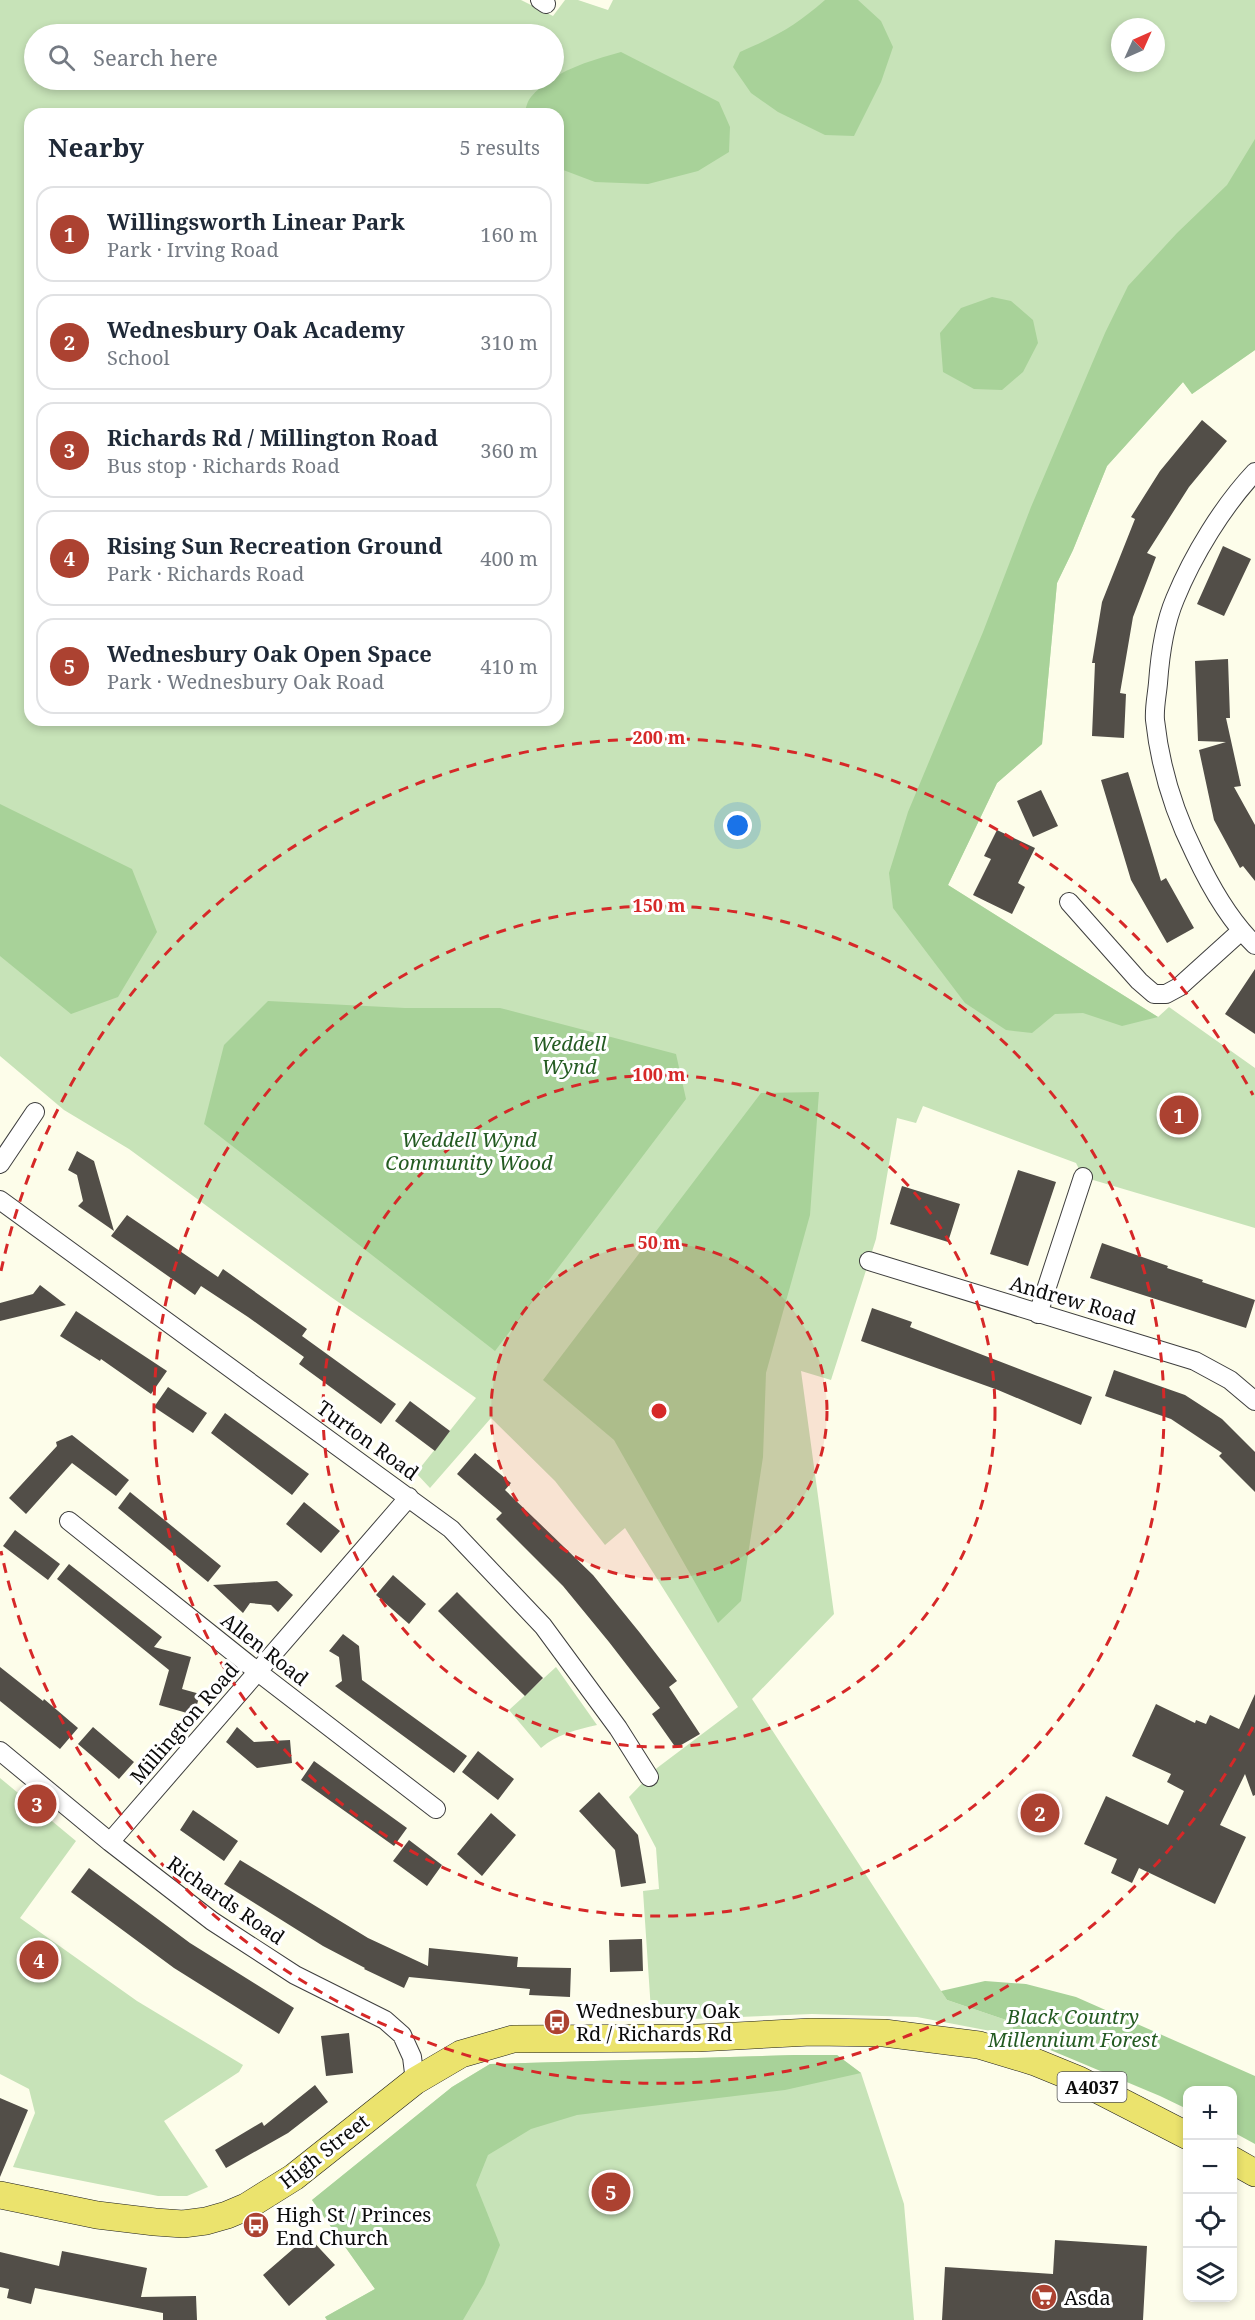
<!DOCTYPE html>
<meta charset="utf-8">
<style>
body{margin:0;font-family:"Noto Serif",serif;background:#f6f6f7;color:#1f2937}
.controls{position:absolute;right:18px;bottom:18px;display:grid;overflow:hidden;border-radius:12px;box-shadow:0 3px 9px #0003}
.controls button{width:54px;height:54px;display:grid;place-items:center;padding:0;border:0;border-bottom:2px solid #e0e1e3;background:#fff;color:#1f2937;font:30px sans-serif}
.compass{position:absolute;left:1111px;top:18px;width:54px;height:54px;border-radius:50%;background:#fff;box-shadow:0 3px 9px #0003;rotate:45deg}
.you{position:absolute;left:738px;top:826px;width:21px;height:21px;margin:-15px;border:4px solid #fff;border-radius:50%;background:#1a73e8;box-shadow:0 0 0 9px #1a73e833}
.badge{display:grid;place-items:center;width:39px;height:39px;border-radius:50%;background:#ac4231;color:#fff;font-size:20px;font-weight:700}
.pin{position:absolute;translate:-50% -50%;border:3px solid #fff;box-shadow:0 2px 6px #0006}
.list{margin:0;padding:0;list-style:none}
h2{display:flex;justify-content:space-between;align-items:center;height:78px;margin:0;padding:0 24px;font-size:26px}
h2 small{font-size:20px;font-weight:400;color:#747a83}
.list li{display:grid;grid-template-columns:39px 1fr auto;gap:18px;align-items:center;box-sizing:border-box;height:96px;margin:0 12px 12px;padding:0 12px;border:2px solid #e0e1e3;border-radius:18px}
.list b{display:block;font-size:22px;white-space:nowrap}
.list p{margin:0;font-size:20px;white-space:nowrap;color:#747a83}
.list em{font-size:20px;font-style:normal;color:#747a83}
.icon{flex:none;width:33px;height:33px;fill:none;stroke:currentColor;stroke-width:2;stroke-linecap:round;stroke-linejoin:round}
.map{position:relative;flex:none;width:1255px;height:2320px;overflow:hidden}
.search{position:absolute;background:#fff;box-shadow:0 3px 9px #0003;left:24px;top:24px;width:540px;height:66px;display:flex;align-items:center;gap:15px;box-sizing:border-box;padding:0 21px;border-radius:33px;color:#747a83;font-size:22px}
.panel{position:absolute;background:#fff;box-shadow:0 3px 9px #0003;left:24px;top:108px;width:540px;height:618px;border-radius:18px}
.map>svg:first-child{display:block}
.green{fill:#c7e3b8;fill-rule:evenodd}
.forest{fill:#a8d299}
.building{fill:#524e48}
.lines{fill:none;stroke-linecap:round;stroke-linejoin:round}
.minor-casing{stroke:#3e3e3e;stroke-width:20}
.primary-casing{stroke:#1c1c1c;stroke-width:28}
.minor{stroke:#fff;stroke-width:18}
.primary{stroke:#ebe36d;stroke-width:27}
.ring{fill:none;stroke:#d62828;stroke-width:3;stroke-dasharray:10 8}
.labels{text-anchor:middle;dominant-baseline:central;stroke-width:6;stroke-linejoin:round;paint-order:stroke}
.shield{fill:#fff;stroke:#545454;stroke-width:1.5}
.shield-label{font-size:18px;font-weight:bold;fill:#0b0b0b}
.park-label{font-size:20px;font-style:italic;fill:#245b22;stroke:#fff}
.street-label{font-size:20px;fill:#0b0b0b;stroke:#fff}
.poi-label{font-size:20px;fill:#0b0b0b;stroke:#fff;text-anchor:start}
.centre{fill:#d62828;stroke:#fff;stroke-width:3}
.ring-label{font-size:18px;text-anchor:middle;font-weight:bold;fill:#d62828;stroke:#fff;stroke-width:6;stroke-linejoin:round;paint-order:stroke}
</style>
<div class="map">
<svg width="1255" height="2320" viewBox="0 0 1255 2320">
<rect width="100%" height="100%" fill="#fdfdea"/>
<!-- green -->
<path class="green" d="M 0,0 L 521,0 L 553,16 L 565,0 L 578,0 L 608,10 L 613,0 L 1255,0 L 1255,350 L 1192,394 L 1183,382 L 1107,466 L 1073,550 L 1057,583 L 1042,744 L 997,783 L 948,885 L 1158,1017 L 1169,1007 L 1255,1068 L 1255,1228 L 1083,1177 L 1076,1163 L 923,1106 L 916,1123 L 897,1118 L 876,1239 L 831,1380 L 801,1371 L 834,1614 L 752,1699 L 947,2000 L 1009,2021 L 1017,2036 L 917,2017 L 812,2014 L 667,2020 L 651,2011 L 643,1891 L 659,1889 L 656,1848 L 629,1797 L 657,1768 L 738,1707 L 625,1528 L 605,1545 L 555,1481 L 491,1418 L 430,1488 L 416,1473 L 476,1398 L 331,1297 L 129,1149 L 64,1110 L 0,1056 ZM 1120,27 L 1156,27 L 1156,63 L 1120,63 ZM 34,34 L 554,34 L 554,80 L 34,80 ZM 30,114 L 558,114 L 558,720 L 30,720 Z
M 556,1667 L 597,1725 C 576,1730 557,1734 541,1748 L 509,1710 Z
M 0,1778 L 76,1841 L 20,1918 L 137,2001 L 243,2065 L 239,2072 L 164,2121 L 208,2187 L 187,2196 L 158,2196 L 13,2167 L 35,2113 L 29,2089 L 0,2074 Z
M 794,2055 L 837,2055 L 861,2073 L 904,2204 L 914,2320 L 327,2320 L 325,2317 L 375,2289 L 312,2200 L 452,2087 L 490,2064 Z"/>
<!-- forest -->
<path class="forest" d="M 825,0 L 858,0 L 881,21 L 893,47 L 881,82 L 854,136 L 825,135 L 778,112 L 751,93 L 733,67 L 740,52 C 777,36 795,26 825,0 Z
M 621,52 L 719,102 L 730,127 L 729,152 L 698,171 L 648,184 L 595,182 L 558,168 L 558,114 L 524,114 C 526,109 527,101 531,97 C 553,71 589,61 621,52 Z
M 1255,139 L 1255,350 L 1192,394 L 1183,382 L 1107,466 L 1073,550 L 1057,583 L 1042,744 L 997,783 L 948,885 L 1158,1017 L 1122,1026 L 1083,1013 L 1055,1014 L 1032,1033 L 1006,1030 L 965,1003 L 893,908 L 889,873 L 908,812 L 983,632 L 1031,507 L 1105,333 L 1128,286 L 1177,233 L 1227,185 Z
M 992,297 L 1011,301 L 1033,320 L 1038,343 L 1023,372 L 1002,390 L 974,389 L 943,372 L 940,333 L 961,308 Z
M 0,804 L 132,869 L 157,932 L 118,997 L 71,1014 L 0,956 Z
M 268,1001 L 405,1008 L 500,1008 L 676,1054 L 686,1099 L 495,1351 L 204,1124 L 224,1045 Z
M 819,1092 L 810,1215 L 766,1373 L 763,1457 L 741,1601 L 718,1623 L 614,1440 L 543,1380 L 761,1093 Z
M 985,1981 L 1026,1984 L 1076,1997 L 1255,2076 L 1255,2144 L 1233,2132 L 1232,2090 L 1188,2090 L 1187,2109 L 1160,2096 L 1017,2036 L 1009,2021 L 947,2000 L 941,1991 Z
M 794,2055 L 837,2055 L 861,2073 L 785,2090 L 577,2115 L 531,2129 L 488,2155 L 476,2185 L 500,2245 L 484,2284 L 463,2320 L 327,2320 L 325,2317 L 375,2289 L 312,2200 L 452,2087 L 490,2064 Z"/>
<!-- building -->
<path class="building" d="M 1202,420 L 1227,441 L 1189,487 L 1147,553 L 1156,557 L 1133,617 L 1120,693 L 1126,694 L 1124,738 L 1092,736 L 1095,663 L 1092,663 L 1102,602 L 1135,519 L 1131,517 L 1160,471 Z
M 1223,546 L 1251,559 L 1224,616 L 1197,604 Z
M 1228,659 L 1230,718 L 1226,718 L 1241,786 L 1234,787 L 1255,825 L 1255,881 L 1243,866 L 1240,868 L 1214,820 L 1199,750 L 1226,742 L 1198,741 L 1195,661 Z
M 1128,772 L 1161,881 L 1166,878 L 1194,928 L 1167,943 L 1131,880 L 1101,780 Z
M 1041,790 L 1058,826 L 1033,837 L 1017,801 Z
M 997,830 L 1035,848 L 1018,883 L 1025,887 L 1012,914 L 973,895 L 991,859 L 984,856 Z
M 1255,969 L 1255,1034 L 1225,1014 Z
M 77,1151 L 94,1161 L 114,1231 L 78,1206 L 83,1201 L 77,1175 L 68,1170 Z
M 1018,1170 L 1056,1182 L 1028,1266 L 990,1254 Z
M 902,1186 L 960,1204 L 948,1242 L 890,1224 Z
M 127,1215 L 218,1277 L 223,1269 L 307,1329 L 302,1336 L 396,1404 L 381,1424 L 299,1364 L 304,1357 L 248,1317 L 201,1286 L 195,1295 L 111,1236 Z
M 1102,1243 L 1168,1266 L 1167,1268 L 1203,1280 L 1202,1282 L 1255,1300 L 1246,1328 L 1090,1278 Z
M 40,1285 L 66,1305 L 0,1321 L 0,1303 L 33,1294 Z
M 872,1308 L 912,1322 L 910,1327 L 1092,1397 L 1081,1425 L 998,1390 L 861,1341 Z
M 76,1311 L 167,1371 L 151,1394 L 101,1359 L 100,1361 L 60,1336 Z
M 1114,1370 L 1185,1395 L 1222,1419 L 1255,1452 L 1255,1492 L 1219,1456 L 1222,1453 L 1171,1419 L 1105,1396 Z
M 168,1387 L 207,1413 L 193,1433 L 154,1407 Z
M 410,1401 L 450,1431 L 435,1451 L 395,1421 Z
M 225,1413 L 309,1474 L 292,1495 L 211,1433 Z
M 72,1435 L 129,1480 L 116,1496 L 72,1463 L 26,1514 L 9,1498 L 57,1446 L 56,1442 Z
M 475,1453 L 511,1483 L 505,1490 L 593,1575 L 640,1633 L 677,1681 L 669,1687 L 700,1734 L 676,1748 L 652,1714 L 660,1708 L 609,1642 L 563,1586 L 496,1519 L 502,1513 L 457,1474 Z
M 130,1492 L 221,1566 L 208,1582 L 118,1508 Z
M 304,1502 L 340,1531 L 321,1553 L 286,1524 Z
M 15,1530 L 60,1564 L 48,1580 L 3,1546 Z
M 69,1564 L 162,1637 L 154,1647 L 191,1657 L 182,1689 L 200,1694 L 194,1715 L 159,1705 L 169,1670 L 57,1579 Z
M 393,1575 L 426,1604 L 409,1624 L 376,1595 Z
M 277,1581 L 293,1595 L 278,1612 L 271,1605 L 250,1603 L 243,1613 L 213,1585 Z
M 457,1592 L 543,1678 L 525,1696 L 438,1611 Z
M 343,1634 L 359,1646 L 362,1680 L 467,1756 L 454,1773 L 335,1686 L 342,1681 L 339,1657 L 329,1651 Z
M 0,1667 L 43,1701 L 44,1699 L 78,1728 L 60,1749 L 0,1701 Z
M 1255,1694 L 1255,1795 L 1253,1796 L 1245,1774 L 1220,1825 L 1246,1837 L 1215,1904 L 1139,1868 L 1132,1883 L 1111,1873 L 1117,1859 L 1084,1844 L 1106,1796 L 1168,1825 L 1184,1791 L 1167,1782 L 1171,1774 L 1132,1756 L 1156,1704 L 1195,1723 L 1196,1720 L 1206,1724 L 1210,1715 L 1239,1729 Z
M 93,1727 L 134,1762 L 119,1779 L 78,1744 Z
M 237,1727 L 254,1742 L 290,1740 L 292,1763 L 257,1768 L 226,1742 Z
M 478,1751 L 514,1779 L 498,1800 L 462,1772 Z
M 314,1761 L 407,1828 L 394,1846 L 301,1780 Z
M 599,1792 L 638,1835 L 646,1883 L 621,1887 L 615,1850 L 579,1811 Z
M 193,1810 L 238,1841 L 224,1861 L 180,1830 Z
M 491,1813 L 516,1835 L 482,1876 L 457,1854 Z
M 409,1840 L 442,1865 L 427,1886 L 393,1861 Z
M 240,1860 L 368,1938 L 428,1966 L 429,1948 L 518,1957 L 517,1967 L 571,1968 L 570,1997 L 529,1995 L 530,1989 L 409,1977 L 404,1988 L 364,1969 L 365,1968 L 323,1946 L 224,1884 Z
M 89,1868 L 190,1943 L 294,2008 L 279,2034 L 174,1968 L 71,1892 Z
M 642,1939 L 643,1971 L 610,1972 L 609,1940 Z
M 349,2033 L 353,2073 L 326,2076 L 321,2036 Z
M 315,2085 L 328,2102 L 288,2133 L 226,2168 L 215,2150 L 262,2122 L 264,2126 Z
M 0,2098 L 28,2110 L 0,2177 Z
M 308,2236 L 335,2265 L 289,2306 L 263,2275 Z
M 1055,2240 L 1147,2246 L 1143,2320 L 942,2320 L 945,2267 L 1053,2274 Z
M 62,2251 L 147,2268 L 141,2297 L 196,2296 L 197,2320 L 163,2320 L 163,2313 L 35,2288 L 31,2304 L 7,2298 L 9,2289 L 0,2287 L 0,2252 L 59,2266 Z"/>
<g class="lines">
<defs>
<path id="minor" d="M 540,0 L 546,4
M 1255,472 C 1223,506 1193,555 1175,599 C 1164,625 1160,655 1158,683 C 1157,695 1154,708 1155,720 C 1160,766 1174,812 1195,854 C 1210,886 1229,920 1255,945
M 1069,902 L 1139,981 L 1154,994 L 1166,994 L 1179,987 L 1241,931
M 0,1164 L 35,1112
M 0,1200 L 451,1529 L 543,1626 L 618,1728 L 649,1777
M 869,1261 L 1195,1361 L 1230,1380 L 1255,1401
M 1038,1314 L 1083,1177
M 69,1521 L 258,1672 L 436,1809
M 0,1751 L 110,1842 L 212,1921 L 295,1975 L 385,2020 L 402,2035 L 412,2057 L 415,2081
M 110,1842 L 409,1497"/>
<path id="primary" d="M 1232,2160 L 1255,2173
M 0,2195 L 97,2215 L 155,2222 L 183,2224 L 206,2221 L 227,2215 L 246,2207 L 294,2177 L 415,2081 L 461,2054 L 513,2039 L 698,2038 L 811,2032 L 884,2033 L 979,2045 L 1035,2062 L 1079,2080 L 1188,2136"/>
</defs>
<!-- minor casing -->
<use href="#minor" class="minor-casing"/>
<!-- primary casing -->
<use href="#primary" class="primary-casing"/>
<!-- minor -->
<use href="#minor" class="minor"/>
<!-- primary -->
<use href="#primary" class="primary"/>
</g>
<!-- distance rings -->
<circle cx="659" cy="1411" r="168" fill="#d62828" fill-opacity=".12"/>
<g class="ring">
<circle cx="659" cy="1411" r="168"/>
<circle cx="659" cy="1411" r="336"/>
<circle cx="659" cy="1411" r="505"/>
<path d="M1253 1727A673 673 0 0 1 1 1551M1 1271A673 673 0 0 1 1253 1095"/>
</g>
<!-- icons -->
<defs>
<symbol id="bus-disc" viewBox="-11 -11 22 22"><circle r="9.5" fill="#ac4231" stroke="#fff"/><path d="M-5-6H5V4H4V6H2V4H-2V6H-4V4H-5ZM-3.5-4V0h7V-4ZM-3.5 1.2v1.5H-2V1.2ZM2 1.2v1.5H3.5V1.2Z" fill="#fff"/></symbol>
<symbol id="supermarket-disc" viewBox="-11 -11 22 22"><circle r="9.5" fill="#ac4231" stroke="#fff"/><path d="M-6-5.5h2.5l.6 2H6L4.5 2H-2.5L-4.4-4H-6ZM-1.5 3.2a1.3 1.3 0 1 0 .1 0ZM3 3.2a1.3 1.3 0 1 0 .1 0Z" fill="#fff"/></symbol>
</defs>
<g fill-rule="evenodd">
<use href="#bus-disc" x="542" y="2007" width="30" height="30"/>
<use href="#bus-disc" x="241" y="2210" width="30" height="30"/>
<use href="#supermarket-disc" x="1029" y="2282" width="30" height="30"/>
</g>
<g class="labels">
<!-- shield labels -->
<rect class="shield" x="1057.5" y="2072" width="69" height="30" rx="4.5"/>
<g class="shield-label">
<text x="1092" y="2087">A4037</text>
</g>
<!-- park labels -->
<g class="park-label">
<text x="569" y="1043">Weddell<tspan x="569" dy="23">Wynd</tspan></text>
<text x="469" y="1139">Weddell Wynd<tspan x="469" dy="23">Community Wood</tspan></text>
<text x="1073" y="2016">Black Country<tspan x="1073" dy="23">Millennium Forest</tspan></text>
</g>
<!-- street labels -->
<g class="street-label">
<text transform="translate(1073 1300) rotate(16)">Andrew Road</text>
<text transform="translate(368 1440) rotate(36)">Turton Road</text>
<text transform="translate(265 1649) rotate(38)">Allen Road</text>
<text transform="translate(184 1723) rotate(-49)">Millington Road</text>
<text transform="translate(226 1900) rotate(35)">Richards Road</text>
<text transform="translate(324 2151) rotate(-38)">High Street</text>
</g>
<!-- poi labels -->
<g class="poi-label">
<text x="576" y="2010">Wednesbury Oak<tspan x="576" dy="23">Rd / Richards Rd</tspan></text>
<text x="276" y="2214">High St / Princes<tspan x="276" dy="23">End Church</tspan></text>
<text x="1064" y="2297">Asda</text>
</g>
</g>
<circle cx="659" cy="1411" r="9" class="centre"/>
<g class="ring-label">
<text x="659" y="744">200 m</text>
<text x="659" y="912">150 m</text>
<text x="659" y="1081">100 m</text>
<text x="659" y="1249">50 m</text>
</g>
</svg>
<div class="controls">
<button>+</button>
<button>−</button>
<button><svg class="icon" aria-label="locate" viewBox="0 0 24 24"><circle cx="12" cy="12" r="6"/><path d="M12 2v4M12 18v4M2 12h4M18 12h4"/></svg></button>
<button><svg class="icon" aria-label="layers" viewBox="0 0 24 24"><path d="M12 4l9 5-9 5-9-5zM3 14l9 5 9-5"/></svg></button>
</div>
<svg class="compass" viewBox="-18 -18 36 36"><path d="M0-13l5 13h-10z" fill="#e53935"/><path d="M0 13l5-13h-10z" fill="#747a83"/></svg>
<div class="you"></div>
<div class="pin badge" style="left:1179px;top:1115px">1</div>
<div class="pin badge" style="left:1040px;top:1813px">2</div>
<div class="pin badge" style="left:37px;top:1804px">3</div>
<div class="pin badge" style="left:39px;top:1960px">4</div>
<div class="pin badge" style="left:611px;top:2192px">5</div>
<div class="search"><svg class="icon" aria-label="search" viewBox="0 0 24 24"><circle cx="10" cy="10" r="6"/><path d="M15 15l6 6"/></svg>Search here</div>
<section class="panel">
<h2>Nearby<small>5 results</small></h2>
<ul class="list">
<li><span class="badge">1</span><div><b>Willingsworth Linear Park</b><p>Park · Irving Road</p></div><em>160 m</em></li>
<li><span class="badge">2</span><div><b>Wednesbury Oak Academy</b><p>School</p></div><em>310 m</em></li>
<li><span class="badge">3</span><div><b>Richards Rd / Millington Road</b><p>Bus stop · Richards Road</p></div><em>360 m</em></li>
<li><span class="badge">4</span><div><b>Rising Sun Recreation Ground</b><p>Park · Richards Road</p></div><em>400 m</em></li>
<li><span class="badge">5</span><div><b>Wednesbury Oak Open Space</b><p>Park · Wednesbury Oak Road</p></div><em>410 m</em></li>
</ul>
</section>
</div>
